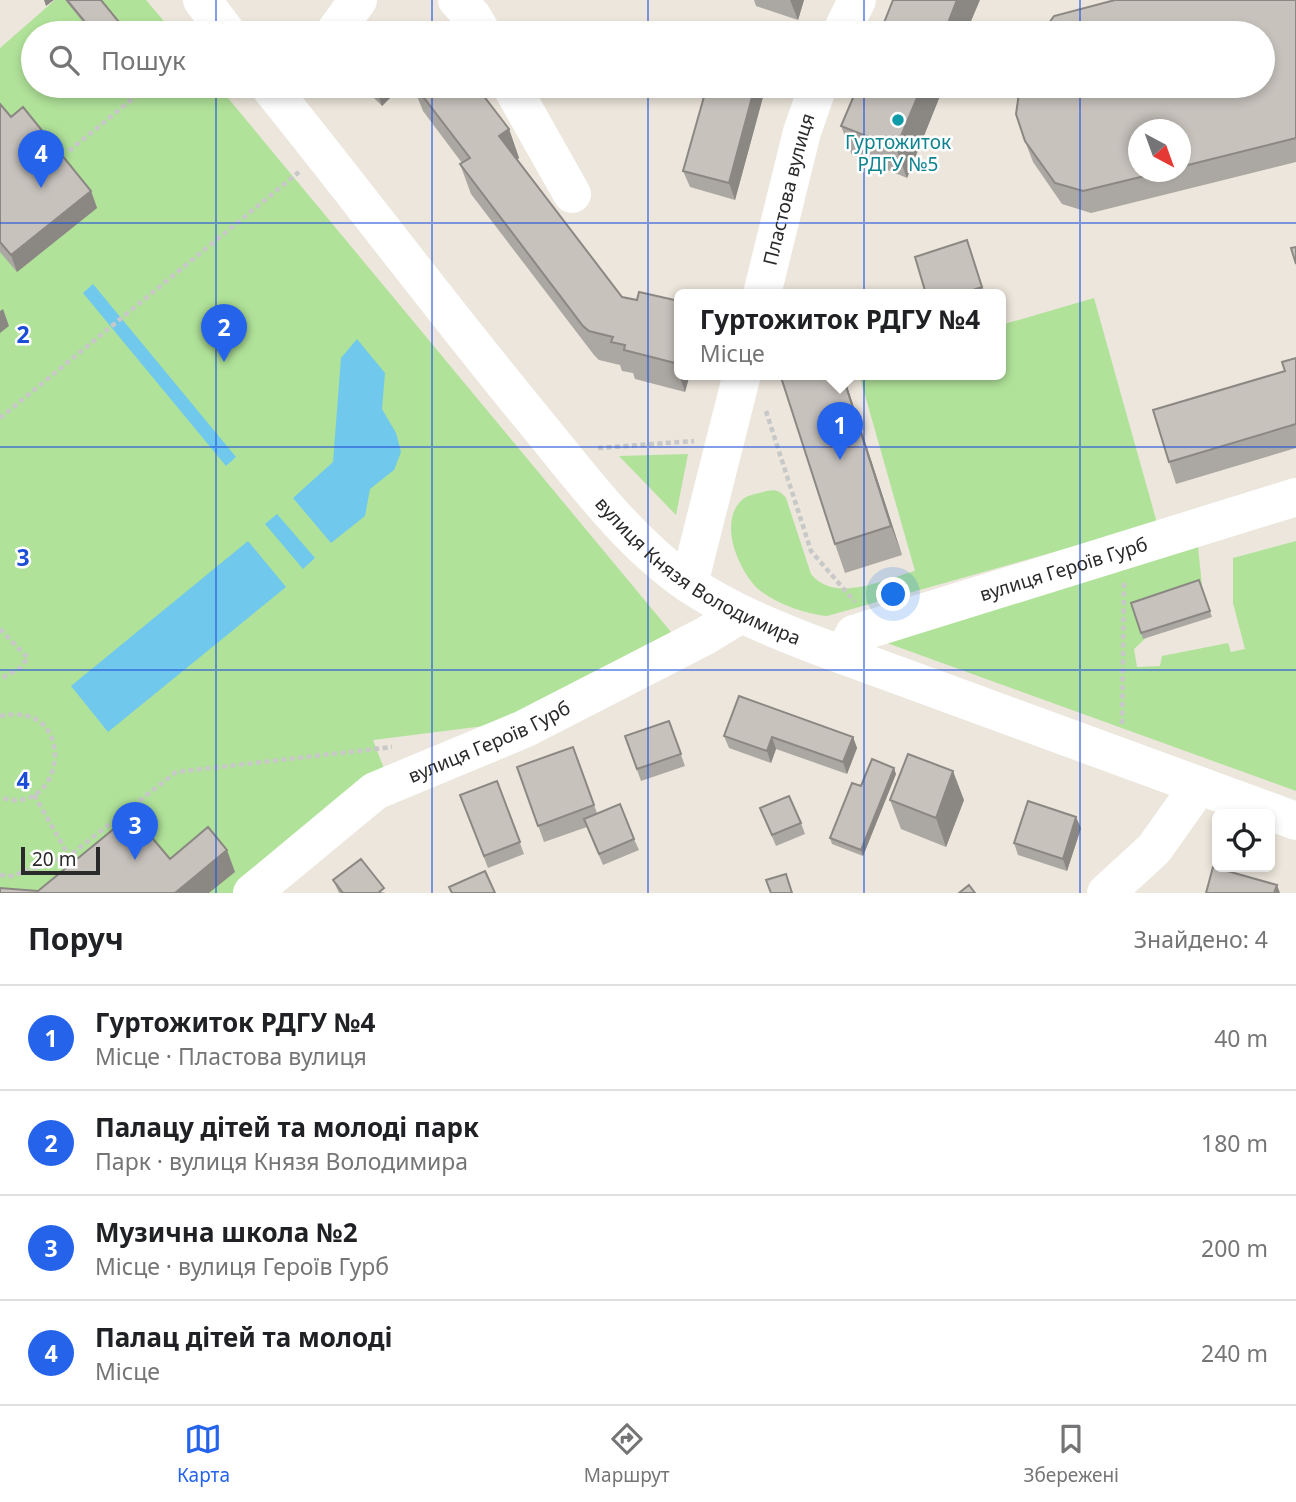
<!DOCTYPE html>
<html lang="uk">
<meta charset="utf-8">
<style>
body{margin:0;font-family:"Noto Sans",sans-serif;background:#f6f6f6;color:#202124}
.controls{position:absolute;right:21px;bottom:21px;display:grid;overflow:hidden;border-radius:10px;box-shadow:0 4px 10px #0003}
.controls button{width:63px;height:63px;display:grid;place-items:center;padding:0;border:0;border-bottom:2px solid #e0e0e0;background:#fff;color:#202124;font:35px sans-serif}
.compass{position:absolute;left:1128px;top:119px;width:63px;height:63px;border-radius:50%;background:#fff;box-shadow:0 4px 10px #0003;rotate:139deg}
.scale{position:absolute;left:21px;bottom:18px;width:79px;box-sizing:border-box;padding-left:7px;border:4px solid #2a2a2a;border-top:0;font-size:19px;line-height:24px;white-space:nowrap;color:#2a2a2a;-webkit-text-stroke:5px #fff;paint-order:stroke}
.you{position:absolute;left:894px;top:595px;width:24px;height:24px;margin:-18px;border:5px solid #fff;border-radius:50%;background:#1a73e8;box-shadow:0 0 0 10px #1a73e833}
.badge{display:grid;place-items:center;width:46px;height:46px;border-radius:50%;background:#2563eb;color:#fff;font-size:23px;font-weight:700}
.pin{position:absolute;translate:-50% -58px;filter:drop-shadow(0 2px 4px #0008)}
.pin::after{content:'';position:absolute;top:37px;width:24px;height:21px;background:inherit;clip-path:polygon(0 0,100% 0,50% 100%)}
.popup{position:absolute;left:674px;top:289px;width:332px;height:91px;box-sizing:border-box;display:grid;place-content:center;border-radius:10px;background:#fff;filter:drop-shadow(0 2px 5px #0005);font-size:23px;white-space:nowrap;color:#757577}
.popup b{font-size:26px;color:#202124}
.popup::after{content:'';position:absolute;left:50%;top:100%;margin-left:-14px;border:14px solid transparent;border-top-color:#fff}
.list{margin:0;padding:0;list-style:none}
h2{display:flex;justify-content:space-between;align-items:center;height:91px;margin:0;padding:0 28px;font-size:30px}
h2 small{font-size:23px;font-weight:400;color:#757577}
.list li{display:grid;grid-template-columns:46px 1fr auto;gap:21px;align-items:center;box-sizing:border-box;height:105px;padding:0 28px;border-top:2px solid #e0e0e0}
.list b{display:block;font-size:26px;white-space:nowrap}
.list p{margin:0;font-size:23px;white-space:nowrap;color:#757577}
.list em{font-size:23px;font-style:normal;color:#757577}
.icon{flex:none;width:38px;height:38px;fill:none;stroke:currentColor;stroke-width:2;stroke-linecap:round;stroke-linejoin:round}
.map{position:relative;flex:none;width:1296px;height:893px;overflow:hidden}
.search{position:absolute;background:#fff;box-shadow:0 4px 10px #0003;left:21px;right:21px;top:21px;height:77px;display:flex;align-items:center;gap:18px;box-sizing:border-box;padding:0 24px;border-radius:38px;color:#757577;font-size:26px}
.sheet{height:511px;background:#fff}
nav{display:flex;justify-content:space-around;align-items:center;box-sizing:border-box;height:98px;border-top:2px solid #e0e0e0;background:#fff;font-size:19px;color:#757577}
nav a{display:grid;justify-items:center;gap:4px}
nav .on{color:#2563eb}
.map>svg:first-child{display:block}
.green{fill:#b0e299}
.water{fill:#70c8ed}
.lines{fill:none;stroke-linecap:round;stroke-linejoin:round}
.path{stroke:#c8c8c8;stroke-width:4.5;stroke-dasharray:5 3.5;stroke-linecap:butt}
.minor{stroke:#fff;stroke-width:38}
.wall{fill:#aba7a2;fill-rule:evenodd}
.shaded-wall{fill:#8b8884}
.building{fill:#c7c2bc;stroke:#8b8884;stroke-width:2}
.grid{fill:none;stroke:#1d4ed8;stroke-width:2;stroke-opacity:0.55}
.culture-dot{fill:#0f9aa8;stroke:#fff;stroke-width:2.5}
.labels{text-anchor:middle;dominant-baseline:central;stroke-width:5;stroke-linejoin:round;paint-order:stroke}
.culture-label{font-size:19px;fill:#0d838f;stroke:#fff}
.street-label{font-size:19px;fill:#2a2a2a;stroke:#fff}
.grid-label{font-size:23px;text-anchor:middle;font-weight:bold;fill:#1d4ed8;stroke:#fff;stroke-width:5;stroke-linejoin:round;paint-order:stroke}
</style>
<div class="map">
<svg width="1296" height="893" viewBox="0 0 1296 893">
<rect width="100%" height="100%" fill="#ece6dc"/>
<!-- green -->
<path class="green" d="M 55,0 L 146,0 L 174,33 L 33,33 L 33,86 L 218,86 L 676,638 L 515,722 L 373,740 L 385,771 L 241,893 L 0,893 L 0,48 Z
M 1094,298 L 1157,523 L 827,616 C 805,614 774,603 757,588 C 738,569 718,522 742,500 C 747,495 756,494 763,492 C 773,489 779,489 786,498 L 811,574 C 835,604 885,579 915,571 L 859,374 L 1001,374 L 1001,325 Z
M 688,454 L 676,515 L 619,456 Z
M 1296,541 L 1296,791 L 887,643 L 1198,546 L 1202,586 L 1134,649 L 1137,667 L 1160,666 L 1162,656 L 1228,643 L 1231,652 L 1245,649 L 1233,603 L 1233,558 Z"/>
<!-- water -->
<path class="water" d="M 93,284 L 236,457 L 226,466 L 83,293 Z
M 357,339 L 385,373 L 382,409 L 396,433 L 401,452 L 394,470 L 370,489 L 365,516 L 331,543 L 293,498 L 333,462 L 341,358 Z
M 277,514 L 315,558 L 303,569 L 265,524 Z
M 248,541 L 286,587 L 108,732 L 71,686 Z"/>
<g class="lines">
<!-- path -->
<path class="path" d="M 229,86 L 238,97
M 69,151 L 148,86
M 766,411 L 811,551 L 855,602
M 0,418 L 299,172
M 598,448 L 694,441
M 0,629 L 28,658 L 19,669 L 0,679
M 0,716 C 81,699 65,821 0,797
M 1122,724 L 1124,582
M 34,795 L 69,856
M 0,875 L 12,876 L 69,856 L 176,772 L 392,747"/>
<!-- minor -->
<g class="minor">
<path d="M 202,0 L 227,33"/>
<path d="M 457,0 L 472,16 L 482,33"/>
<path d="M 334,33 L 358,0"/>
<path d="M 841,33 L 857,0"/>
<path id="s1" d="M 269,86 C 358,196 443,310 533,419 C 581,477 627,541 689,584 C 729,611 774,629 818,646 L 1296,821"/>
<path d="M 511,86 L 572,194"/>
<path id="s2" d="M 762,294 L 802,132 L 818,86"/>
<path d="M 689,584 L 742,374"/>
<path id="s3" d="M 843,655 L 854,634 L 1296,497"/>
<path id="s4" d="M 252,893 L 375,791 L 524,729 L 705,636 L 741,614"/>
<path d="M 1106,893 L 1154,849 L 1198,787"/>
</g>
</g>
<!-- wall -->
<path class="wall" d="M 65,0 L 101,0 L 128,33 L 92,33 Z
M 754,0 L 804,0 L 798,20 L 756,6 Z
M 1296,0 L 1296,162 L 1091,213 L 1062,204 L 1033,162 L 1025,141 ZM 1180,130 L 1180,172 L 1138,172 Z
M 362,86 L 402,86 L 382,106 Z
M 413,86 L 476,86 L 509,129 L 519,158 L 517,160 L 622,297 L 637,300 L 679,301 L 679,374 L 690,374 L 685,392 L 635,379 L 633,373 L 622,371 L 620,365 L 599,360 L 594,355 L 471,194 L 460,164 L 462,163 L 423,111 Z
M 707,86 L 766,86 L 735,200 L 690,187 L 683,171 Z
M 944,86 L 907,178 L 852,155 L 841,126 Z
M 0,104 L 11,117 L 91,191 L 97,208 L 17,272 L 0,252 Z
M 967,240 L 985,294 L 926,294 Z
M 1296,358 L 1296,448 L 1176,484 L 1169,462 L 1285,371 Z
M 780,374 L 843,374 L 902,555 L 845,573 L 835,544 Z
M 1199,580 L 1212,617 L 1143,639 L 1131,603 Z
M 669,721 L 685,766 L 641,781 L 625,736 Z
M 724,736 L 853,737 L 857,748 L 847,774 L 776,749 L 771,763 L 729,748 Z
M 573,747 L 597,813 L 634,839 L 639,850 L 603,865 L 587,827 L 544,842 L 517,767 Z
M 896,774 L 863,856 L 832,844 L 830,838 L 861,786 Z
M 497,781 L 524,854 L 488,868 L 460,795 Z
M 890,800 L 964,800 L 946,847 L 901,829 Z
M 760,808 L 801,823 L 805,834 L 776,846 Z
M 1081,828 L 1067,871 L 1018,855 L 1014,843 Z
M 333,880 L 386,893 L 339,893 Z"/>
<!-- shaded-wall -->
<path class="shaded-wall" d="M 44,0 L 54,0 L 46,6 Z
M 790,0 L 804,0 L 798,20 Z
M 957,0 L 980,0 L 966,33 L 944,33 Z
M 386,86 L 402,86 L 382,106 L 378,94 Z
M 755,86 L 766,86 L 735,200 L 729,183 Z
M 922,86 L 944,86 L 907,178 L 896,148 Z
M 509,129 L 519,158 L 510,165 L 499,136 Z
M 91,191 L 97,208 L 17,272 L 11,255 Z
M 3,309 L 9,326 L 0,333 L 0,311 Z
M 679,346 L 679,374 L 690,374 L 685,392 L 675,363 Z
M 842,374 L 843,374 L 902,555 L 891,526 Z
M 772,737 L 776,749 L 771,763 L 767,751 Z
M 853,737 L 857,748 L 847,774 L 843,762 Z
M 894,768 L 896,774 L 863,856 L 861,850 Z
M 953,771 L 964,800 L 946,847 L 936,818 Z
M 1076,817 L 1081,828 L 1067,871 L 1063,859 Z
M 227,850 L 235,872 L 209,893 L 175,893 Z
M 1277,885 L 1280,893 L 1274,893 Z"/>
<!-- building -->
<path class="building" d="M 67,0 L 101,0 L 128,33 L 94,33 Z
M 893,0 L 957,0 L 944,33 L 880,33 Z
M 1115,0 L 1296,0 L 1296,138 L 1180,167 L 1180,130 L 1138,130 L 1138,172 L 1161,172 L 1083,191 L 1055,183 L 1025,141 L 1016,114 L 1020,86 L 1263,86 L 1263,33 L 1042,33 L 1054,16 Z
M 371,29 L 375,33 L 367,33 Z
M 369,86 L 386,86 L 378,94 Z
M 415,86 L 476,86 L 509,129 L 499,136 L 622,297 L 637,300 L 639,292 L 679,301 L 679,346 L 675,363 L 624,350 L 625,345 L 611,342 L 613,337 L 589,331 L 583,326 L 460,164 L 470,158 Z
M 707,86 L 755,86 L 729,183 L 683,171 Z
M 858,86 L 922,86 L 896,148 L 841,126 Z
M 0,104 L 11,117 L 23,107 L 91,191 L 11,255 L 0,242 Z
M 967,240 L 982,287 L 961,294 L 926,294 L 915,257 Z
M 1296,247 L 1296,264 L 1291,248 Z
M 1296,358 L 1296,424 L 1169,462 L 1153,410 L 1285,371 L 1282,362 Z
M 780,374 L 842,374 L 891,526 L 835,544 Z
M 1199,580 L 1210,611 L 1141,633 L 1131,603 Z
M 739,696 L 853,737 L 843,762 L 772,737 L 767,751 L 724,736 Z
M 669,721 L 681,754 L 637,769 L 625,736 Z
M 573,747 L 594,805 L 538,826 L 517,767 Z
M 908,754 L 953,771 L 936,818 L 890,800 Z
M 872,759 L 894,768 L 861,850 L 830,838 L 852,783 L 861,786 Z
M 497,781 L 520,842 L 484,856 L 460,795 Z
M 789,796 L 801,823 L 772,835 L 760,808 Z
M 1028,801 L 1076,817 L 1063,859 L 1014,843 Z
M 620,804 L 634,839 L 599,854 L 584,819 Z
M 132,814 L 170,859 L 208,827 L 227,850 L 175,893 L 0,893 L 0,888 L 38,891 Z
M 361,859 L 384,888 L 378,893 L 343,893 L 333,880 Z
M 1213,867 L 1277,885 L 1274,893 L 1206,893 Z
M 485,871 L 495,893 L 452,893 L 449,887 Z
M 786,874 L 792,893 L 771,893 L 766,880 Z
M 969,885 L 975,893 L 959,893 Z"/>
<!-- grid -->
<path class="grid" d="M 216,0 L 216,33M 432,0 L 432,33M 648,0 L 648,33M 864,0 L 864,33M 1080,0 L 1080,33M 216,86 L 216,893M 432,86 L 432,893M 648,86 L 648,893M 864,86 L 864,893M 1080,86 L 1080,893M 0,223 L 1296,223M 0,447 L 1296,447M 0,670 L 1296,670"/>
<!-- markers -->
<circle class="culture-dot" cx="898" cy="120" r="7"/>
<g class="labels">
<!-- culture labels -->
<g class="culture-label">
<text x="898" y="142">Гуртожиток<tspan x="898" dy="22">РДГУ №5</tspan></text>
</g>
<!-- street labels -->
<g class="street-label">
<text stroke="none"><textPath href="#s2" startOffset="108">Пластова вулиця</textPath></text>
<text stroke="none"><textPath href="#s1" startOffset="653">вулиця Князя Володимира</textPath></text>
<text stroke="none"><textPath href="#s3" startOffset="243">вулиця Героїв Гурб</textPath></text>
<text stroke="none"><textPath href="#s4" startOffset="284">вулиця Героїв Гурб</textPath></text>
</g>
</g>
<g class="grid-label">
<text x="23" y="343">2</text>
<text x="23" y="566">3</text>
<text x="23" y="789">4</text>
</g>
</svg>
<div class="controls">
<button><svg class="icon" aria-label="locate" viewBox="0 0 24 24"><circle cx="12" cy="12" r="6"/><path d="M12 2v4M12 18v4M2 12h4M18 12h4"/></svg></button>
</div>
<svg class="compass" viewBox="-18 -18 36 36"><path d="M0-13l5 13h-10z" fill="#e53935"/><path d="M0 13l5-13h-10z" fill="#757577"/></svg>
<div class="scale">20 m</div>
<div class="you"></div>
<div class="pin badge" style="left:840px;top:460px">1</div>
<div class="popup"><b>Гуртожиток РДГУ №4</b>Місце</div>
<div class="pin badge" style="left:224px;top:362px">2</div>
<div class="pin badge" style="left:135px;top:860px">3</div>
<div class="pin badge" style="left:41px;top:188px">4</div>
<div class="search"><svg class="icon" aria-label="search" viewBox="0 0 24 24"><circle cx="10" cy="10" r="6"/><path d="M15 15l6 6"/></svg>Пошук</div>
</div>
<section class="sheet">
<h2>Поруч<small>Знайдено: 4</small></h2>
<ul class="list">
<li><span class="badge">1</span><div><b>Гуртожиток РДГУ №4</b><p>Місце · Пластова вулиця</p></div><em>40 m</em></li>
<li><span class="badge">2</span><div><b>Палацу дітей та молоді парк</b><p>Парк · вулиця Князя Володимира</p></div><em>180 m</em></li>
<li><span class="badge">3</span><div><b>Музична школа №2</b><p>Місце · вулиця Героїв Гурб</p></div><em>200 m</em></li>
<li><span class="badge">4</span><div><b>Палац дітей та молоді</b><p>Місце</p></div><em>240 m</em></li>
</ul>
</section>
<nav>
<a class="on"><svg class="icon" aria-label="map" viewBox="0 0 24 24"><path d="M3 6l6-2 6 2 6-2v14l-6 2-6-2-6 2zM9 4v14M15 6v14"/></svg>Карта</a>
<a><svg class="icon" aria-label="directions" viewBox="0 0 24 24"><path d="M12 3l9 9-9 9-9-9zM9 14v-3h6M13 9l2 2-2 2"/></svg>Маршрут</a>
<a><svg class="icon" aria-label="saved" viewBox="0 0 24 24"><path d="M7 4h10v16l-5-4-5 4z"/></svg>Збережені</a>
</nav>
